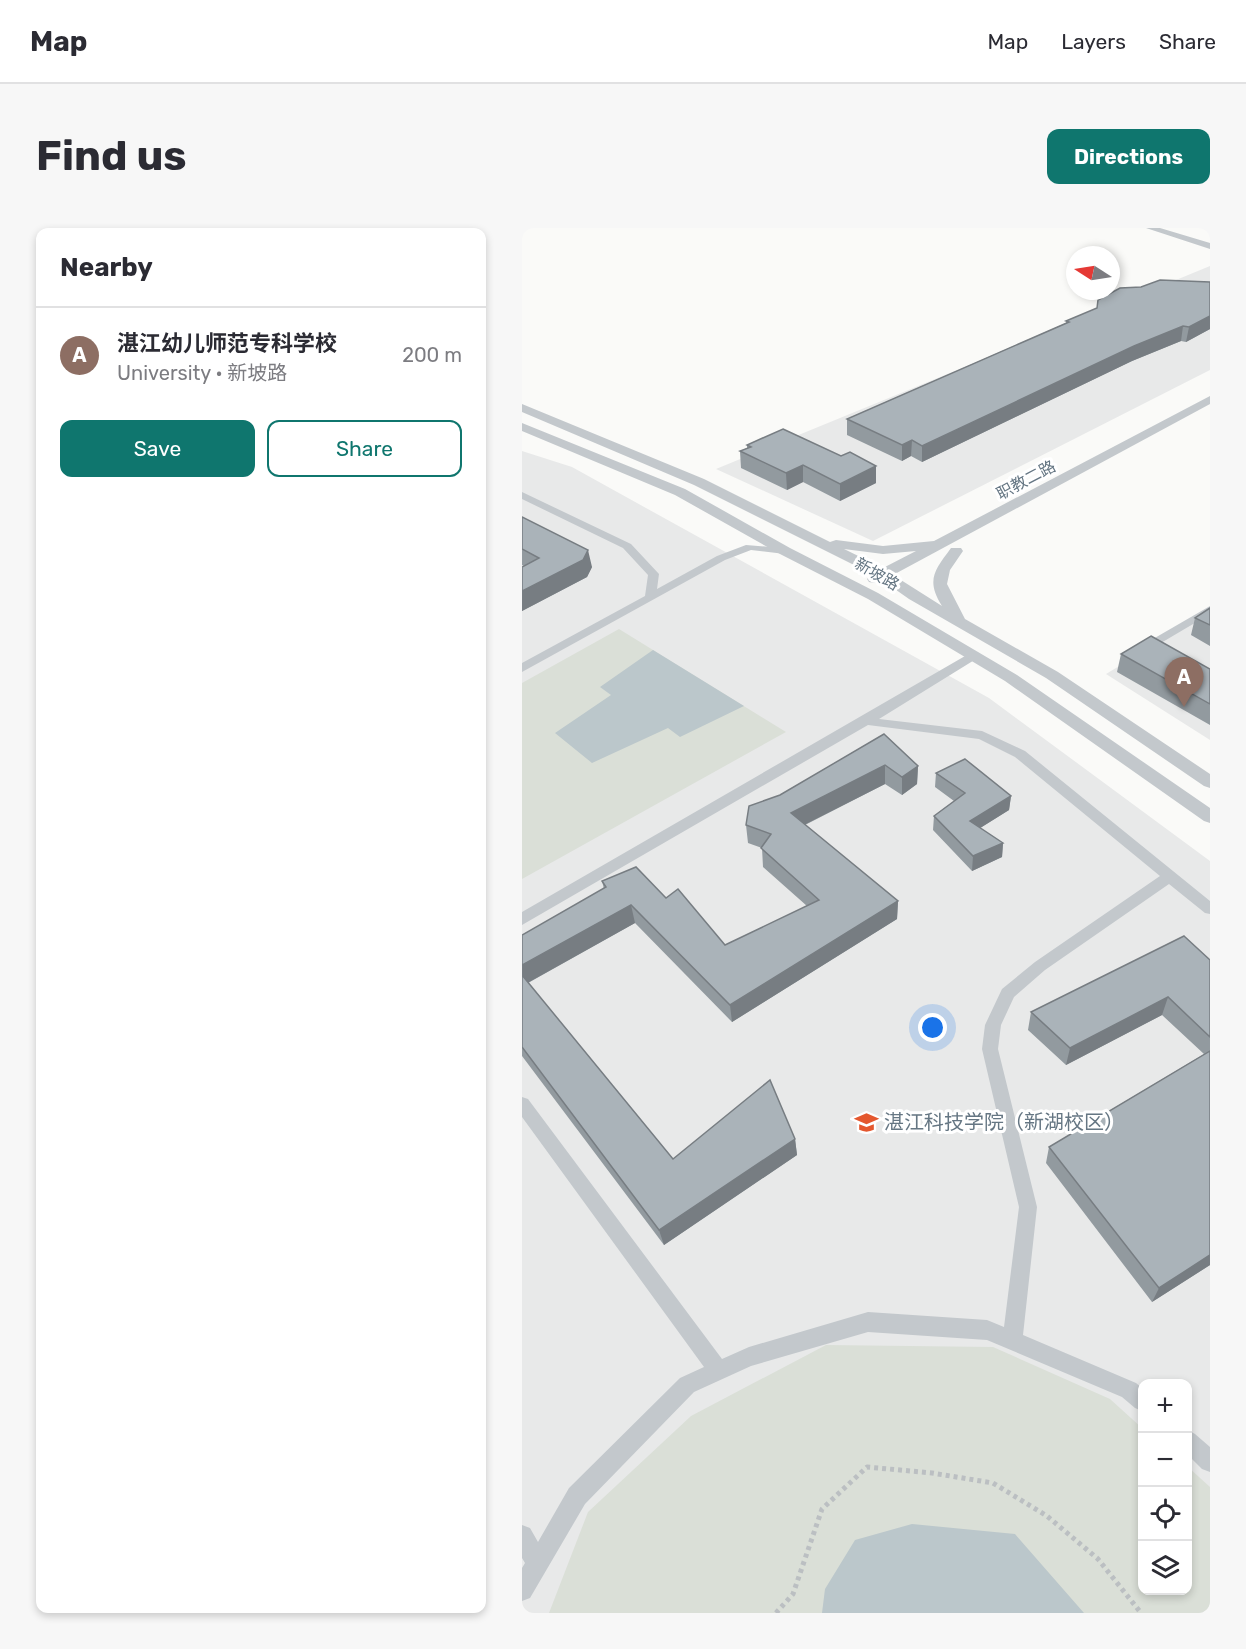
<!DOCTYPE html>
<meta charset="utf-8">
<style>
body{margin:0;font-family:Rubik,"Noto Sans SC",sans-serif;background:#f7f7f7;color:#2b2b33}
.controls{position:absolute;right:18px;bottom:18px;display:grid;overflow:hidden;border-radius:12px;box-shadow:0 3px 9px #0003}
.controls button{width:54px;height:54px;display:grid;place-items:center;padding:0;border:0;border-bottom:2px solid #e1e1e2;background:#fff;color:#2b2b33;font:30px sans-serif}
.compass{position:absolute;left:544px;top:18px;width:54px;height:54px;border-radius:50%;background:#fff;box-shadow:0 3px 9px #0003;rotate:282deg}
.you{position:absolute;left:411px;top:800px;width:21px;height:21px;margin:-15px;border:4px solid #fff;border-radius:50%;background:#1a73e8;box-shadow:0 0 0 9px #1a73e833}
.badge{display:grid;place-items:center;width:39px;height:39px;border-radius:50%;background:#0f766e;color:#fff;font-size:20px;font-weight:700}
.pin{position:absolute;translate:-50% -50px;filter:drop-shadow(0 2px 3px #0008)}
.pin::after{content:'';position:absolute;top:32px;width:21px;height:18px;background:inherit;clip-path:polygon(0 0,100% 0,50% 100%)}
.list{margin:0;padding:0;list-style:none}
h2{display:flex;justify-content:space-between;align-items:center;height:78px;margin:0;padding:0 24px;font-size:26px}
h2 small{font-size:20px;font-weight:400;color:#7c7c81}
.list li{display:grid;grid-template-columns:39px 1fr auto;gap:18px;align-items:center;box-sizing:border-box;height:96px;padding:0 24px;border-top:2px solid #e1e1e2}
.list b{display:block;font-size:22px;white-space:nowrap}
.list p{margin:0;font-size:20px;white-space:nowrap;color:#7c7c81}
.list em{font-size:20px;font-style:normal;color:#7c7c81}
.actions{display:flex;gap:12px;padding:18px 24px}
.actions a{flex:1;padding:14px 0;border:2px solid #0f766e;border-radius:12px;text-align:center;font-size:21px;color:#0f766e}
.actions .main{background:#0f766e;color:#fff}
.icon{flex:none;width:33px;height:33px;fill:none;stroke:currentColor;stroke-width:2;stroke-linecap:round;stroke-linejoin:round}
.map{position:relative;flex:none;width:688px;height:1385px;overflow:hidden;border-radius:12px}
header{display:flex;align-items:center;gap:36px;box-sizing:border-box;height:84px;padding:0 30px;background:#fff;border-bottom:2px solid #e1e1e2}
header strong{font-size:28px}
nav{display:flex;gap:33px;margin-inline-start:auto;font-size:21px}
.intro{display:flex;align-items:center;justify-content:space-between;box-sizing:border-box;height:144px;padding:0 36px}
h1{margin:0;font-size:42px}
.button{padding:15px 27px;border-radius:12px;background:#0f766e;color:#fff;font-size:21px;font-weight:700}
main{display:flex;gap:36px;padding:0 36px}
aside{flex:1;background:#fff;border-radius:12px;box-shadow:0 3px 9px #0003}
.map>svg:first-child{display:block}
.built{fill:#e8e9e9;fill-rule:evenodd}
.green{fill:#dadfd7}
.water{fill:#bbc7cb}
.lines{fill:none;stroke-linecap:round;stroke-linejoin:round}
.path{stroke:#bbbfc2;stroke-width:5;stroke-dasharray:4 4;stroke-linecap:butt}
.minor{fill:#c3c8cc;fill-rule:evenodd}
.tertiary{fill:#c3c8cc;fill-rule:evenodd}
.wall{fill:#929a9f}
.shaded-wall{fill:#777d82}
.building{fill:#aab3b9;stroke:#777d82;stroke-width:1.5}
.labels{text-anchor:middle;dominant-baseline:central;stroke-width:6;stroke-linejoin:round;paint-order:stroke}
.far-street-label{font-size:16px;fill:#657683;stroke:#fff}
.poi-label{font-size:20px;fill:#657683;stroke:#fff;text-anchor:start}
</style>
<header>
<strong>Map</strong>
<nav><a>Map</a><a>Layers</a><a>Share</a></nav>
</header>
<div class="intro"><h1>Find us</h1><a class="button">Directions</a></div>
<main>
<aside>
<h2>Nearby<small></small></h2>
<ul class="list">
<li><span class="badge" style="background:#8d6e63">A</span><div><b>湛江幼儿师范专科学校</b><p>University · 新坡路</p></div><em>200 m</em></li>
</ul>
<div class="actions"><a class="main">Save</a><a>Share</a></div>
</aside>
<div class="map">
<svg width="688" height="1385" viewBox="0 0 688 1385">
<rect width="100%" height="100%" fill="#fafaf8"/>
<!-- built -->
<path class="built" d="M 688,38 L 688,142 L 351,313 L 194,241 Z
M 0,223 L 50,239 L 467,470 L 688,633 L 688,1385 L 0,1385 ZM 620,1156 L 666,1156 L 666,1362 L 620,1362 Z
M 688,383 L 688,512 L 584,446 Z"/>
<!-- green -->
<path class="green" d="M 97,401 L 264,504 L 0,651 L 0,455 Z
M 304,1117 L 471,1119 L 588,1171 L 620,1200 L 620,1362 L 666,1362 L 666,1239 L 688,1259 L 688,1385 L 27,1385 L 66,1284 L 169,1188 Z"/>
<!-- water -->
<path class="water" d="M 131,422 L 222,478 L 158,509 L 146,500 L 70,535 L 33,505 L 89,467 L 78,459 Z
M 390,1296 L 493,1306 L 562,1385 L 300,1385 L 303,1361 L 333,1312 Z"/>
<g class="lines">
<!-- path -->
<path class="path" d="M 254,1385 L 271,1366 L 300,1281 L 345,1239 L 410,1245 L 471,1255 L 525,1288 L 576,1331 L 619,1385"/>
<!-- minor -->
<path class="minor" d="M 0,264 L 109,316 L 137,346 L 135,361 L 195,328 L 224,317 L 263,320 L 268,323 L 263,326 L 229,322 L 203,332 L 0,444 L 0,435 L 123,368 L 126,347 L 101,320 L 0,271 Z
M 688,378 L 688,386 L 622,425 L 618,426 L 612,422 Z
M 450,424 L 456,428 L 454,431 L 357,491 L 460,503 L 503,523 L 688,673 L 688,686 L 683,685 L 647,656 L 523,742 L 492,769 L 479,797 L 476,821 L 515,979 L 501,1107 L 614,1155 L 620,1160 L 620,1183 L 613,1180 L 600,1169 L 465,1112 L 346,1104 L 229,1138 L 172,1164 L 63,1276 L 8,1370 L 0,1373 L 0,1340 L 3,1335 L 0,1330 L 0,1297 L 8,1300 L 16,1314 L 47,1260 L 158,1150 L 182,1139 L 0,889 L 0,869 L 6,871 L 200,1131 L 227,1119 L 346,1084 L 465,1092 L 482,1099 L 497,979 L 460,821 L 463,797 L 480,761 L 513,734 L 638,648 L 493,529 L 457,511 L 346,497 L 0,697 L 0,684 Z
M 666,1202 L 673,1206 L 688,1219 L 688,1244 L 680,1241 L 666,1227 Z"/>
<!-- tertiary -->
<path class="tertiary" d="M 624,0 L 638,0 L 688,15 L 688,21 Z
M 688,168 L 688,176 L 371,347 L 420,378 C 404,352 412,343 429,320 L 439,320 L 441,323 L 428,342 L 425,356 L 443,391 L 536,444 L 688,546 L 688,560 L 682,558 L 524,450 L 387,371 L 360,352 L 352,355 L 347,354 L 345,351 L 350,346 L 172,257 L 0,184 L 0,176 L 182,251 L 308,314 L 314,312 L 361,318 L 412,313 ZM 322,321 L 361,326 L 394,323 L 361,340 Z
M 0,195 L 163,261 L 268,320 L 356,365 L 495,447 L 688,580 L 688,595 L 682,593 L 483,453 L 346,371 L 258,326 L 153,267 L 0,203 Z"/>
</g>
<!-- wall -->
<path class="wall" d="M 688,54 L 688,101 L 664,114 L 659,113 L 610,133 L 400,234 L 389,228 L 380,233 L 325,207 L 325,191 L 544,95 L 544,93 Z
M 225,217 L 319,228 L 354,238 L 354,255 L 318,273 L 281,254 L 265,262 L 219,240 L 218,223 L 225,220 Z
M 0,289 L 70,339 L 65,349 L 0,383 L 0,339 L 2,338 L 0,337 Z
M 688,380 L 688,418 L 669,407 L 673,390 Z
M 599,426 L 688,441 L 688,497 L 595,444 Z
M 362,506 L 396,538 L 395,556 L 380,567 L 363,556 L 283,597 L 376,673 L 375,691 L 210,794 L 113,695 L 6,755 L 151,931 L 273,911 L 275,927 L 142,1017 L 0,828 L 0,707 L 82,661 L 80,653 L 144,670 L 203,717 L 285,678 L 241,639 L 240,620 L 226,615 L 224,597 L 258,567 Z
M 414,545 L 489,568 L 487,582 L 458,600 L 481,615 L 480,629 L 450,643 L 411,602 L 412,588 L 432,573 L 413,559 Z
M 688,732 L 688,1037 L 630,1074 L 524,935 L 527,919 L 682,826 L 640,787 L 544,837 L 506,802 L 509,784 Z"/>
<!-- shaded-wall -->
<path class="shaded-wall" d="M 688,88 L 688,101 L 664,114 L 667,99 Z
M 661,98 L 659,113 L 610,133 L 400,234 L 400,218 L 612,118 Z
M 390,212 L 389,228 L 380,233 L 380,217 Z
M 281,237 L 281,254 L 265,262 L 264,245 Z
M 354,238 L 354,255 L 318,273 L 318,256 Z
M 66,322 L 70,339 L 65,349 L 0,383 L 0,363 Z
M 363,537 L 363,556 L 270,603 L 269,585 Z
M 396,538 L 395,556 L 380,567 L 380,549 Z
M 489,568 L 487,582 L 447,607 L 448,593 Z
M 481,615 L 480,629 L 450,643 L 451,628 Z
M 376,673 L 375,691 L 210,794 L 208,777 Z
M 109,677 L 113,695 L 0,758 L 0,737 Z
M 646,769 L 640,787 L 544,837 L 548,820 Z
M 273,911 L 275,927 L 142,1017 L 137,1002 Z
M 688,1027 L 688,1037 L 630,1074 L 637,1060 Z"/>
<!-- building -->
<path class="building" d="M 638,52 L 688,54 L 688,88 L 667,99 L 661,98 L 612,118 L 400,218 L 390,212 L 380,217 L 325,191 L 547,94 L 544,93 L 575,80 L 576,72 L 598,60 L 619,59 Z
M 261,201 L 319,228 L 328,224 L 354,238 L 318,256 L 281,237 L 264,245 L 218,223 L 229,219 L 225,217 Z
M 0,289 L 66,322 L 61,332 L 0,363 L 0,339 L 17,330 L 0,321 Z
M 688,380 L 688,397 L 673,390 Z
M 629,408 L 688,441 L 688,476 L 599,426 Z
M 362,506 L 396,538 L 380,549 L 363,537 L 269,585 L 376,673 L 208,777 L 109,677 L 0,737 L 0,707 L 84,659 L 80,653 L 114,639 L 144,670 L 156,661 L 203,717 L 297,672 L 239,620 L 249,606 L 224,597 L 227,578 L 258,567 Z
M 443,531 L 489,568 L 448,593 L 481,615 L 451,628 L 412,588 L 443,565 L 414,545 Z
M 662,708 L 688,732 L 688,809 L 646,769 L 548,820 L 509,784 Z
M 0,747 L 151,931 L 248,852 L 273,911 L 137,1002 L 0,819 Z
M 688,823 L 688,1027 L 637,1060 L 527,919 Z"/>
<!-- icons -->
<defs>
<symbol id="university-bare" viewBox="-9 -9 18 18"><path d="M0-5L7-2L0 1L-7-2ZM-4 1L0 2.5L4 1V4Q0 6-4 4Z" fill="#e4572e" stroke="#fff" stroke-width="2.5" paint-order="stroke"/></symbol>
</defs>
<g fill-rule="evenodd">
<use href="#university-bare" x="328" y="878" width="33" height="33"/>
</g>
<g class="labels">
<!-- far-street labels -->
<g class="far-street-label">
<text transform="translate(504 252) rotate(-28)">职教二路</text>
<text transform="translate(355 346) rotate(30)">新坡路</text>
</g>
<!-- poi labels -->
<g class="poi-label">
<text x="362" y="894">湛江科技学院（新湖校区）</text>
</g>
</g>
</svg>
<div class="controls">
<button>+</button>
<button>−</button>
<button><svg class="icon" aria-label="locate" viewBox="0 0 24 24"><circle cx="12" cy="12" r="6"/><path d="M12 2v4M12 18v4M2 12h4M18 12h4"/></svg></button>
<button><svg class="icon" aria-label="layers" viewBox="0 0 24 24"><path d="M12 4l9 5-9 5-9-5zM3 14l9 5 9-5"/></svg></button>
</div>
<svg class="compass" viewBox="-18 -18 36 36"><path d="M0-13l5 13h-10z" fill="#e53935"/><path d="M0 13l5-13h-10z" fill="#7c7c81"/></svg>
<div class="you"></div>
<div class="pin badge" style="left:662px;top:479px;background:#8d6e63">A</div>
</div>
</main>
